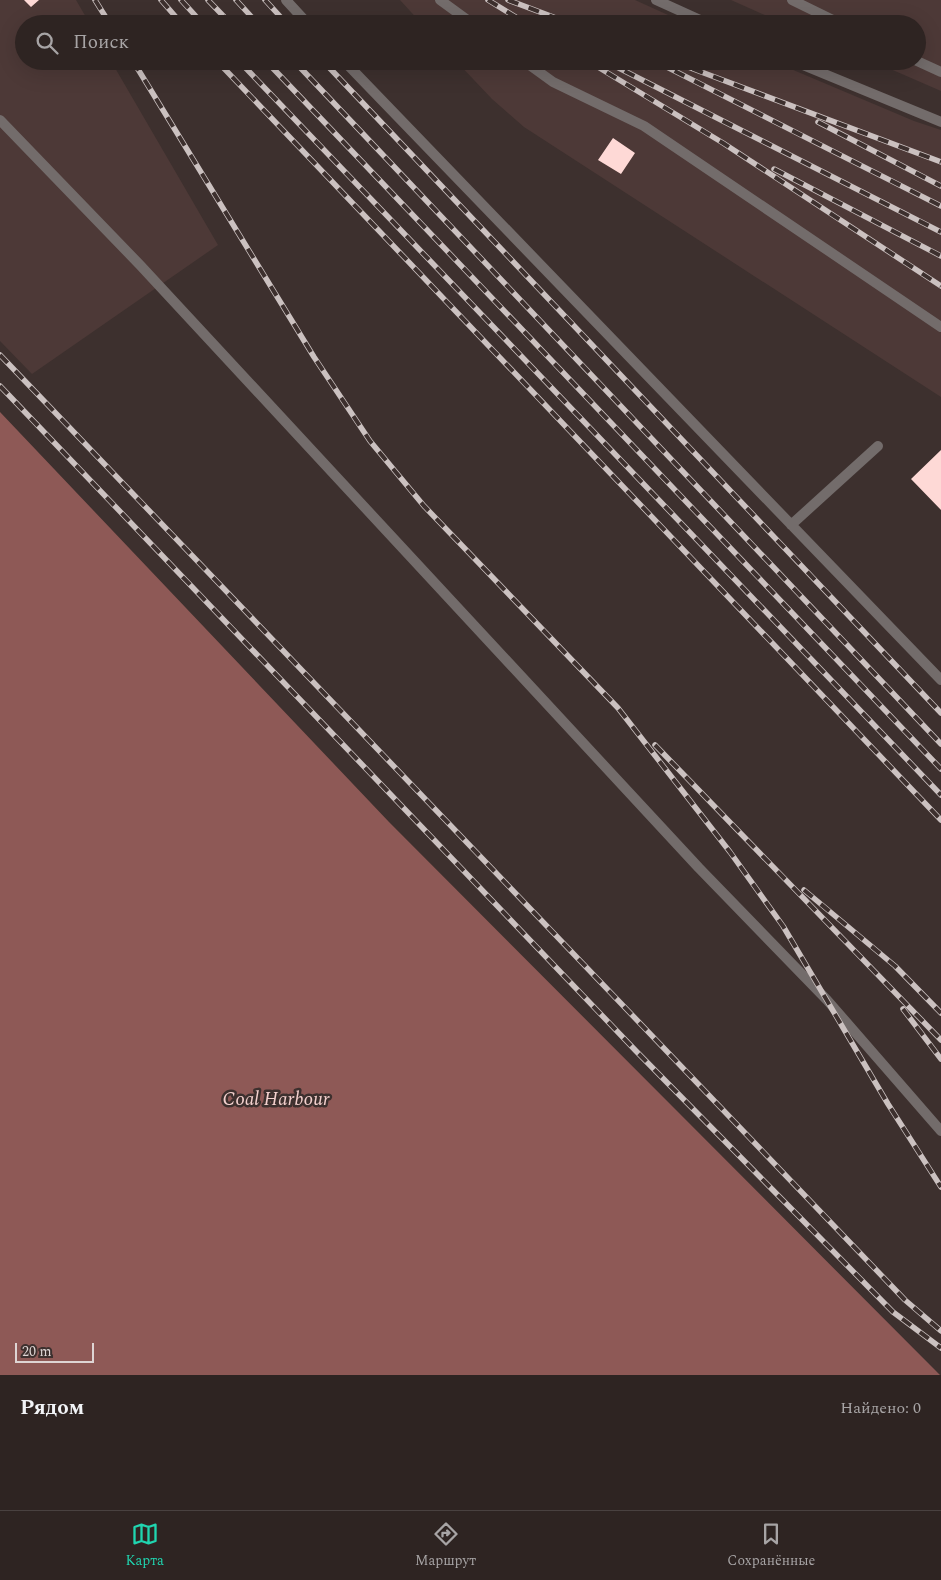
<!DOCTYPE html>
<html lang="ru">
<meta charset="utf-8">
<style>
body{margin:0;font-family:Spectral,serif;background:#3a302f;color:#f1f3f6}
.scale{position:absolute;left:15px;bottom:12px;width:79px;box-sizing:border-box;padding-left:5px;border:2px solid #ded5d4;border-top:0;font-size:14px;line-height:18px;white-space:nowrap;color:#ded5d4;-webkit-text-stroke:4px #3d302e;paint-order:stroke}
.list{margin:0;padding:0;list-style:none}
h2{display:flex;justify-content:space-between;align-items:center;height:65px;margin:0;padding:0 20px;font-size:21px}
h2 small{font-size:16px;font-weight:400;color:#a7a4a5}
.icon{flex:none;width:28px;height:28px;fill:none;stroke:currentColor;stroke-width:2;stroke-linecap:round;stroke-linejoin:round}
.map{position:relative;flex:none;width:941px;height:1375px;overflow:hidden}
.search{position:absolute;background:#2e2422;box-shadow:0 5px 20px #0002;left:15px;right:15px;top:15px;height:55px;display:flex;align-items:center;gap:12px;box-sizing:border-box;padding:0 18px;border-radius:28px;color:#a7a4a5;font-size:19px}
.sheet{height:135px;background:#2e2422}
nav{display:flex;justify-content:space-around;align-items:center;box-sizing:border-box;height:70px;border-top:1px solid #494140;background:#2e2422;font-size:14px;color:#a7a4a5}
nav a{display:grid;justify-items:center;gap:2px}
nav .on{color:#20d5b0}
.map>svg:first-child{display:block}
.built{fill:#4d3937}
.water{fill:#8e5956}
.building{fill:#fed9d6}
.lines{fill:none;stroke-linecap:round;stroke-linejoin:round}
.service{stroke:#736c6b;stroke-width:10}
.rail-casing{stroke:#cbc1c0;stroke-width:5.5}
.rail{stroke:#3d302e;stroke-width:4;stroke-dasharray:11;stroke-linecap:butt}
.labels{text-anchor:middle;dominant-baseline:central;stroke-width:5;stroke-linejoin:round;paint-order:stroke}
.water-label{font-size:19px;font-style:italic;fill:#f4d1ce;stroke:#3d302e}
</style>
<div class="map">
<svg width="941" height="1375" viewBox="0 0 941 1375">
<rect width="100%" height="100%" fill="#3d302e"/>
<!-- built -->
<path class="built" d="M 0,0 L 76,0 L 90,24 L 24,24 L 24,61 L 111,61 L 218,245 L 32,374 L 0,341 Z
M 400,0 L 635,0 L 688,24 L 422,24 Z
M 731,0 L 941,0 L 941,91 L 872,61 L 917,61 L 917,24 L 785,24 Z
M 456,61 L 772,61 L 914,121 L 941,130 L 941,397 L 524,127 L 492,99 Z"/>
<!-- water -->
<path class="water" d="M 0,412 L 389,822 L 940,1375 L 0,1375 Z"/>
<!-- building -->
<path class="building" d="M 24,0 L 39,0 L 31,7 Z
M 613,138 L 635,153 L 621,174 L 598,160 Z
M 941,450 L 941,510 L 911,479 Z"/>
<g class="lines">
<!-- service -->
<path class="service" d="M 286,0 L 308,24
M 440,0 L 473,24
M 656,0 L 709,24
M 792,0 L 841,24
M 344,61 L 941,680
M 524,61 L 553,82 L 644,126 L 941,327
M 793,61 L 941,122
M 917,61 L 941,72
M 0,120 L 140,265 L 699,868 L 827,1000 L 941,1131
M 791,525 L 878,446"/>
<defs>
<path id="rail" d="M 95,0 L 110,24
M 161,0 L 182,24
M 181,0 L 203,24
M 208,0 L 231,24
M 236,0 L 258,24
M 265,0 L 287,24
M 488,0 L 527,24
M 508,0 L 572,24
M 133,61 L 314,357 L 370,441 L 424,506 L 618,708 L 730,852 L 783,926 L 888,1104 L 941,1187
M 217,61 L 941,820
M 239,61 L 941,795
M 266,61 L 941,769
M 294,61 L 941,744
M 323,61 L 941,713
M 588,61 L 723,143 L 941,286
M 605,61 L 941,232
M 655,61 L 941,206
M 672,61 L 941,162
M 818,122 L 941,186
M 774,169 L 941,256
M 0,355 L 905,1300 L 941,1331
M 0,386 L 636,1051 L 893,1312 L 941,1348
M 655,745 L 941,1040
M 804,890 L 895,966 L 941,1013
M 903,1009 L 941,1059"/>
</defs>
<!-- rail casing -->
<use href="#rail" class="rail-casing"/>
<!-- rail -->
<use href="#rail" class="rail"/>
</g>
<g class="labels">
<!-- water labels -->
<g class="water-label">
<text x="276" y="1099">Coal Harbour</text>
</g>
</g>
</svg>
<div class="scale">20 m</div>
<div class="search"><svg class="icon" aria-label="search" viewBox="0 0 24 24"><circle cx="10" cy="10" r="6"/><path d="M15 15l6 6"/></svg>Поиск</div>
</div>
<section class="sheet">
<h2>Рядом<small>Найдено: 0</small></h2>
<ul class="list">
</ul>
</section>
<nav>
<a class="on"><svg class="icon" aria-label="map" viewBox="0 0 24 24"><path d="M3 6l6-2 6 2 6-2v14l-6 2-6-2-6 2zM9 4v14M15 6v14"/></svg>Карта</a>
<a><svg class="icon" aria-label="directions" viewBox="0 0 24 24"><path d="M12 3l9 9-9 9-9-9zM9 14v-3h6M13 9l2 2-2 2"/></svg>Маршрут</a>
<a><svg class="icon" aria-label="saved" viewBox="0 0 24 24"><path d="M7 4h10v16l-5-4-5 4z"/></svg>Сохранённые</a>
</nav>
